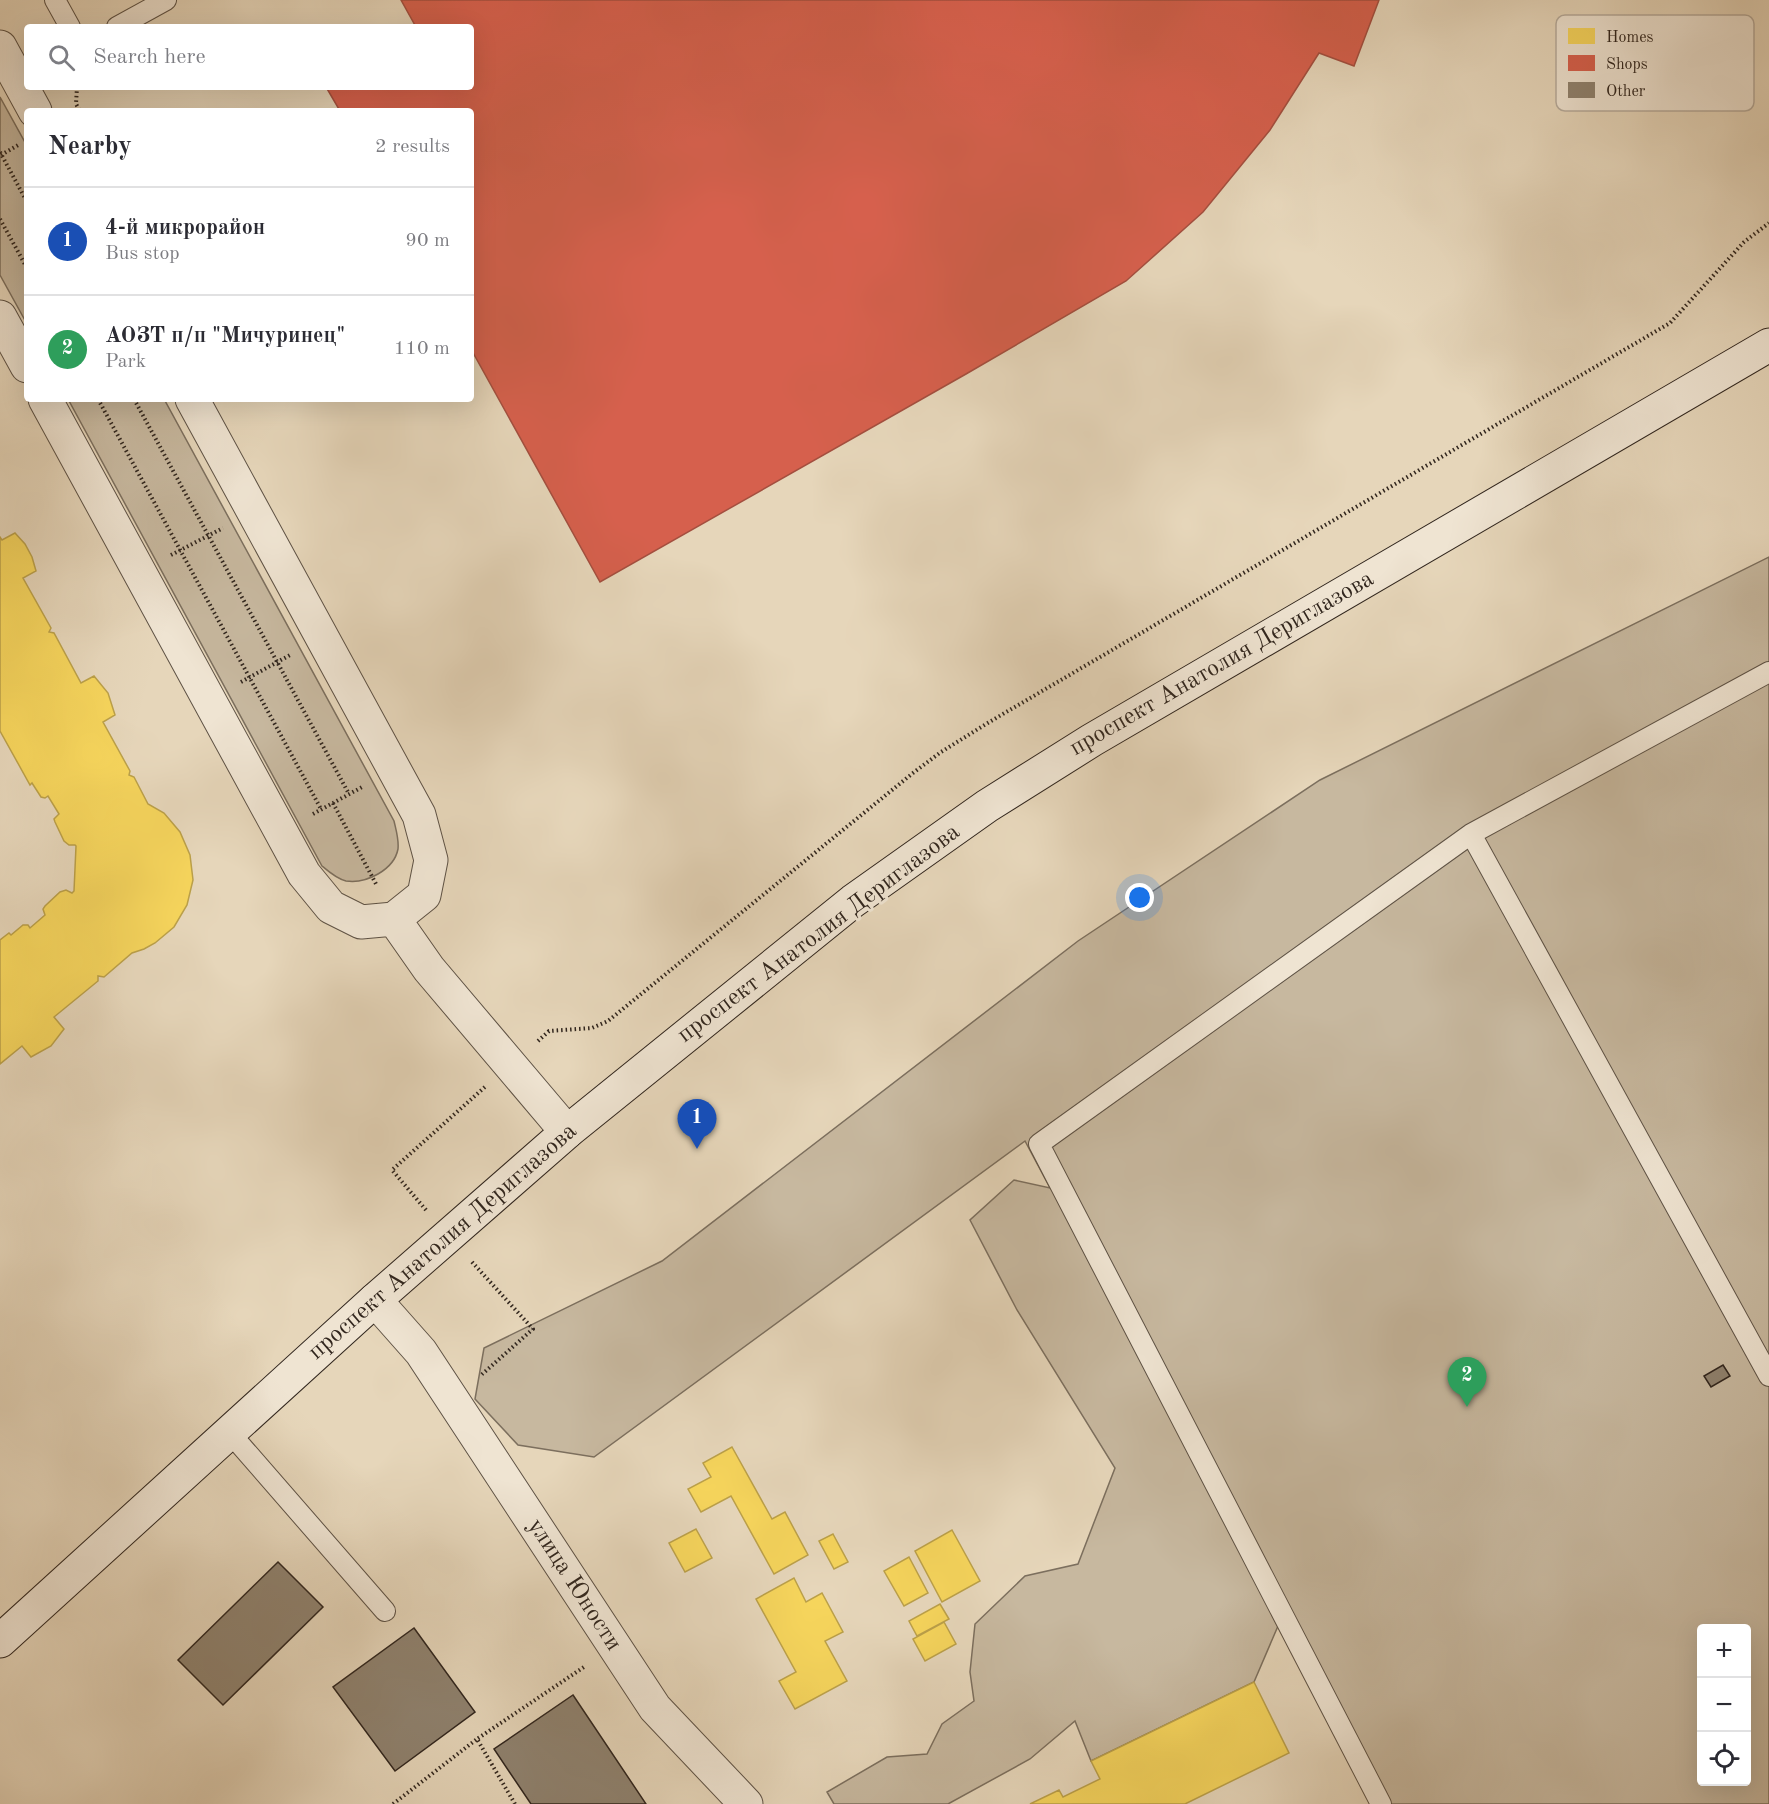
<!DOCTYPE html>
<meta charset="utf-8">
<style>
body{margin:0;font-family:"Old Standard TT",serif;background:#f7f7f7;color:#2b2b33}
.controls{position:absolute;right:18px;bottom:18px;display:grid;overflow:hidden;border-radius:6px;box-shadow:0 6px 24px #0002}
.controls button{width:54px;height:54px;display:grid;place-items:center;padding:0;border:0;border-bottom:2px solid #e1e1e2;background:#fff;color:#2b2b33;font:30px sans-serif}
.you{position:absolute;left:1140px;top:898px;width:21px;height:21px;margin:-15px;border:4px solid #fff;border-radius:50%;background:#1a73e8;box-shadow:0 0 0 9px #1a73e833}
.badge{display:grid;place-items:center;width:39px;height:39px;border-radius:50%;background:#8f2418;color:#fff;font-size:20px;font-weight:700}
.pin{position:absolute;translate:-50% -50px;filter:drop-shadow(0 2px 3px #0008)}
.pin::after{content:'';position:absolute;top:32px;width:21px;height:18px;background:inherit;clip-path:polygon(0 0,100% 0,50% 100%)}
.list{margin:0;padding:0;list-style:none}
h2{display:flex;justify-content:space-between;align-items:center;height:78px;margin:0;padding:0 24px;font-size:26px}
h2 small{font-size:20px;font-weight:400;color:#7c7c81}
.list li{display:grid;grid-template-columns:39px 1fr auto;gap:18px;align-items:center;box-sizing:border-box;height:108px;padding:0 24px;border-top:2px solid #e1e1e2}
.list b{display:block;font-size:22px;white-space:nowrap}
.list p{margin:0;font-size:20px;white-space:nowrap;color:#7c7c81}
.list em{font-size:20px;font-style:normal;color:#7c7c81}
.icon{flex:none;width:33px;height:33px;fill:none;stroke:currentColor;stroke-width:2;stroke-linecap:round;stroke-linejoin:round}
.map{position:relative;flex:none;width:1769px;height:1804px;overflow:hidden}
.search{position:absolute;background:#fff;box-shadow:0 6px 24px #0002;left:24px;top:24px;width:450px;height:66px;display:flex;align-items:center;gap:15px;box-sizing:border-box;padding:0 21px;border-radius:6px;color:#7c7c81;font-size:22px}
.panel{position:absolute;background:#fff;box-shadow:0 6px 24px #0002;left:24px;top:108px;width:450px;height:294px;border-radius:6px}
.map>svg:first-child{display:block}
.green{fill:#c7b89f;stroke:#7c6f5e;stroke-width:1.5;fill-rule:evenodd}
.homes{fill:#f6d55c;stroke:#bba049;stroke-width:1.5}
.shops{fill:#d6604d;stroke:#a44f3f;stroke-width:1.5}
.building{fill:#8f826f;stroke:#31261e;stroke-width:1.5}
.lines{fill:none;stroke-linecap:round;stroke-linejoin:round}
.service-casing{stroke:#5e5245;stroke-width:22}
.minor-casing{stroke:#5e5245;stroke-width:35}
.secondary-casing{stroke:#31261e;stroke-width:35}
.path{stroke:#31261e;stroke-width:4;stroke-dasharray:1.5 3;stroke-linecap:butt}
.service{stroke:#efe4d2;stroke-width:20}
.minor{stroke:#efe4d2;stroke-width:33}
.secondary{stroke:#efe4d2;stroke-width:33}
.labels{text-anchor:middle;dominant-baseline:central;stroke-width:6;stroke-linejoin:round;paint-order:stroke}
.street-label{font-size:24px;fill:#31261e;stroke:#efe4d2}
.key{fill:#efe4d2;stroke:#b6ab9c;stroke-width:1.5}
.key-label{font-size:16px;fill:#31261e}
</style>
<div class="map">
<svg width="1769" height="1804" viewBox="0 0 1769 1804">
<rect width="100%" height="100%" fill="#e6d6ba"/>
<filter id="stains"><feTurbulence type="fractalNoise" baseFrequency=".00333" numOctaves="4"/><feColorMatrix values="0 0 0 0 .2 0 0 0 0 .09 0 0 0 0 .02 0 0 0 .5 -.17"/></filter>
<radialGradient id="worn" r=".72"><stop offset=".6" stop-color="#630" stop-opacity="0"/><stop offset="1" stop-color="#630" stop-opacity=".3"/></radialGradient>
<!-- green -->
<path class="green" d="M 0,97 L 27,146 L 27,324 L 0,275 Z
M 68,399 L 164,399 L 394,821 C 396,830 399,839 398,849 C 394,870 366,884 346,881 C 337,879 329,872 322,866 Z
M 1769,557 L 1769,1804 L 1371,1804 L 1278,1626 L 1254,1682 L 1091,1761 L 1075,1721 L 1030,1759 L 948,1804 L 834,1804 L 827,1792 L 887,1757 L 927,1754 L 942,1724 L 974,1701 L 970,1672 L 975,1624 L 1025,1576 L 1078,1564 L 1115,1468 L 1017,1310 L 970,1220 L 1014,1180 L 1050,1188 L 1025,1141 L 594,1457 L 518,1445 L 475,1399 L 484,1348 L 662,1261 L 1078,941 L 1320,780 ZM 1702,1628 L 1746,1628 L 1746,1782 L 1702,1782 Z"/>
<!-- homes -->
<path class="homes" d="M 15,533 L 25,544 L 32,557 L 36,571 L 23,578 L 51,628 L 49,632 L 54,633 L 81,683 L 94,676 L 108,693 L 115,715 L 103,722 L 130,771 L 129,775 L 134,777 L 148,804 L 164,813 L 180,832 L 190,855 L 193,880 L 187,905 L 174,927 L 155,943 L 144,949 L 132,953 L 104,977 L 98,976 L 98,981 L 54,1017 L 64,1029 L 51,1046 L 31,1057 L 22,1046 L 0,1064 L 0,940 L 9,933 L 11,935 L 23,925 L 28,925 L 30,928 L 45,915 L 43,909 L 45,906 L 60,892 L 66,890 L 72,893 L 74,891 L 76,846 L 75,845 L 69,845 L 64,841 L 55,822 L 54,819 L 59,814 L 48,796 L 45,798 L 41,797 L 32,783 L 30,785 L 0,731 L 0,537 L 2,540 Z
M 732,1447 L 772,1519 L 785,1512 L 808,1555 L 774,1574 L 731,1496 L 701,1512 L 688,1489 L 711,1477 L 703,1463 Z
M 696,1529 L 712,1558 L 685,1572 L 669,1543 Z
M 952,1530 L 980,1581 L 942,1602 L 915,1551 Z
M 833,1534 L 848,1562 L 834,1569 L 819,1541 Z
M 909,1557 L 928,1593 L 904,1606 L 884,1571 Z
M 794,1578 L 806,1602 L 822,1593 L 843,1632 L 825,1641 L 847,1681 L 795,1709 L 779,1681 L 796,1672 L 756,1599 Z
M 940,1604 L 949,1619 L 917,1636 L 909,1621 Z
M 944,1622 L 956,1644 L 925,1661 L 913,1639 Z
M 1254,1682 L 1289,1753 L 1185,1804 L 1030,1804 L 1059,1790 L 1063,1797 L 1100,1779 L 1091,1761 Z"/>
<!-- shops -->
<path class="shops" d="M 401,0 L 1379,0 L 1354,66 L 1319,53 L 1270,130 L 1203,212 L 1126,281 L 966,374 L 600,582 L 471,349 L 471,111 L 340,111 L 326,87 L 471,87 L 471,27 L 416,27 Z"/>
<!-- building -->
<path class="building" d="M 1723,1365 L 1730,1376 L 1711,1387 L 1704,1376 Z
M 278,1562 L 323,1607 L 223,1705 L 178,1660 Z
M 414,1628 L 475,1712 L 395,1771 L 333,1687 Z
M 573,1695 L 646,1804 L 531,1804 L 494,1749 Z"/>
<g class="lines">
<defs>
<path id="service" d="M 55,0 L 70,27
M 117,27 L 166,0
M 1471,834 L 1769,1376
M 230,1433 L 385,1611
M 1381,1804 L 1039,1144 L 1471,834 L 1769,672"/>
<path id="minor" d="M 0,47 L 35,111
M 0,317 L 27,366
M 45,399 L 304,874 L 331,907 L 361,922 L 394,919 L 424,895 L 431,860 L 419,815 L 192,399
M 394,919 L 429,969 L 567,1132
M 375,1300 L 421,1352 L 655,1708 L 746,1804"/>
<path id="secondary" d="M 0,1641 L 375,1300 L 567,1132 L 853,901 L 987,806 L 1092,740 L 1769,345"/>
</defs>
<!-- service casing -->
<use href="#service" class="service-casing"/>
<!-- minor casing -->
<use href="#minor" class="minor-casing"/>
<!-- secondary casing -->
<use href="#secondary" class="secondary-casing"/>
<!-- path -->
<path class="path" d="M 77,87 L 76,104 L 80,111
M 0,152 L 27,202
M 1,155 L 20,144
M 0,219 L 27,268
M 98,399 L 321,809
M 134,399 L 349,794
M 171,555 L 223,528
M 241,682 L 292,654
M 333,803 L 376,884
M 313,814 L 364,786
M 538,1041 L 549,1031 L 592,1028 L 608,1021 L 913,773 L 941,752 L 991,721 L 1670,323 L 1744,242 L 1769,223
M 426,1210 L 392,1170 L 485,1087
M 472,1262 L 533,1329 L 480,1376
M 393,1804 L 477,1739
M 515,1804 L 477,1739 L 584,1667"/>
<!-- service -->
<use href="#service" class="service"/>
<!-- minor -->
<use href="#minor" class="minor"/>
<!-- secondary -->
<use href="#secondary" class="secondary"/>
</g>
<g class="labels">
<!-- street labels -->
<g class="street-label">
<text transform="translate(1222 664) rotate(-30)">проспект Анатолия Дериглазова</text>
<text transform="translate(819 934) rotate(-37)">проспект Анатолия Дериглазова</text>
<text transform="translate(443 1242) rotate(-41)">проспект Анатолия Дериглазова</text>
<text transform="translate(574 1585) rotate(57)">улица Юности</text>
</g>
</g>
<!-- legend -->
<rect x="1556" y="15" width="198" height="96" rx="9" class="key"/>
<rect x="1568" y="28" width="27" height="16" fill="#f6d55c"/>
<rect x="1568" y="55" width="27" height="16" fill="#d6604d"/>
<rect x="1568" y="82" width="27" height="16" fill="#8f826f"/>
<g class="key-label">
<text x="1606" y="42">Homes</text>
<text x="1606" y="69">Shops</text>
<text x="1606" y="96">Other</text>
</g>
<rect width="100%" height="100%" filter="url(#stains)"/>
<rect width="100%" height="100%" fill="url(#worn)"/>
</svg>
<div class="controls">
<button>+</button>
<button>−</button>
<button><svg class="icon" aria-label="locate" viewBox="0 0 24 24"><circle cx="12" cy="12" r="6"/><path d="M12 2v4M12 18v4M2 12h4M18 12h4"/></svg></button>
</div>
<div class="you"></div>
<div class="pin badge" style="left:697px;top:1149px;background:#1a4fb4">1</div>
<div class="pin badge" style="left:1467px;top:1407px;background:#2e9e5b">2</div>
<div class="search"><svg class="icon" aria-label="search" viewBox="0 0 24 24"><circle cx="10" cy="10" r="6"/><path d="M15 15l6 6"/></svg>Search here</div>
<section class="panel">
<h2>Nearby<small>2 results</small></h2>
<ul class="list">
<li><span class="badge" style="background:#1a4fb4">1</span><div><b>4-й микрорайон</b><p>Bus stop</p></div><em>90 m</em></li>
<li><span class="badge" style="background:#2e9e5b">2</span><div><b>АОЗТ п/п &quot;Мичуринец&quot;</b><p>Park</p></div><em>110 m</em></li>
</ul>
</section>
</div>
